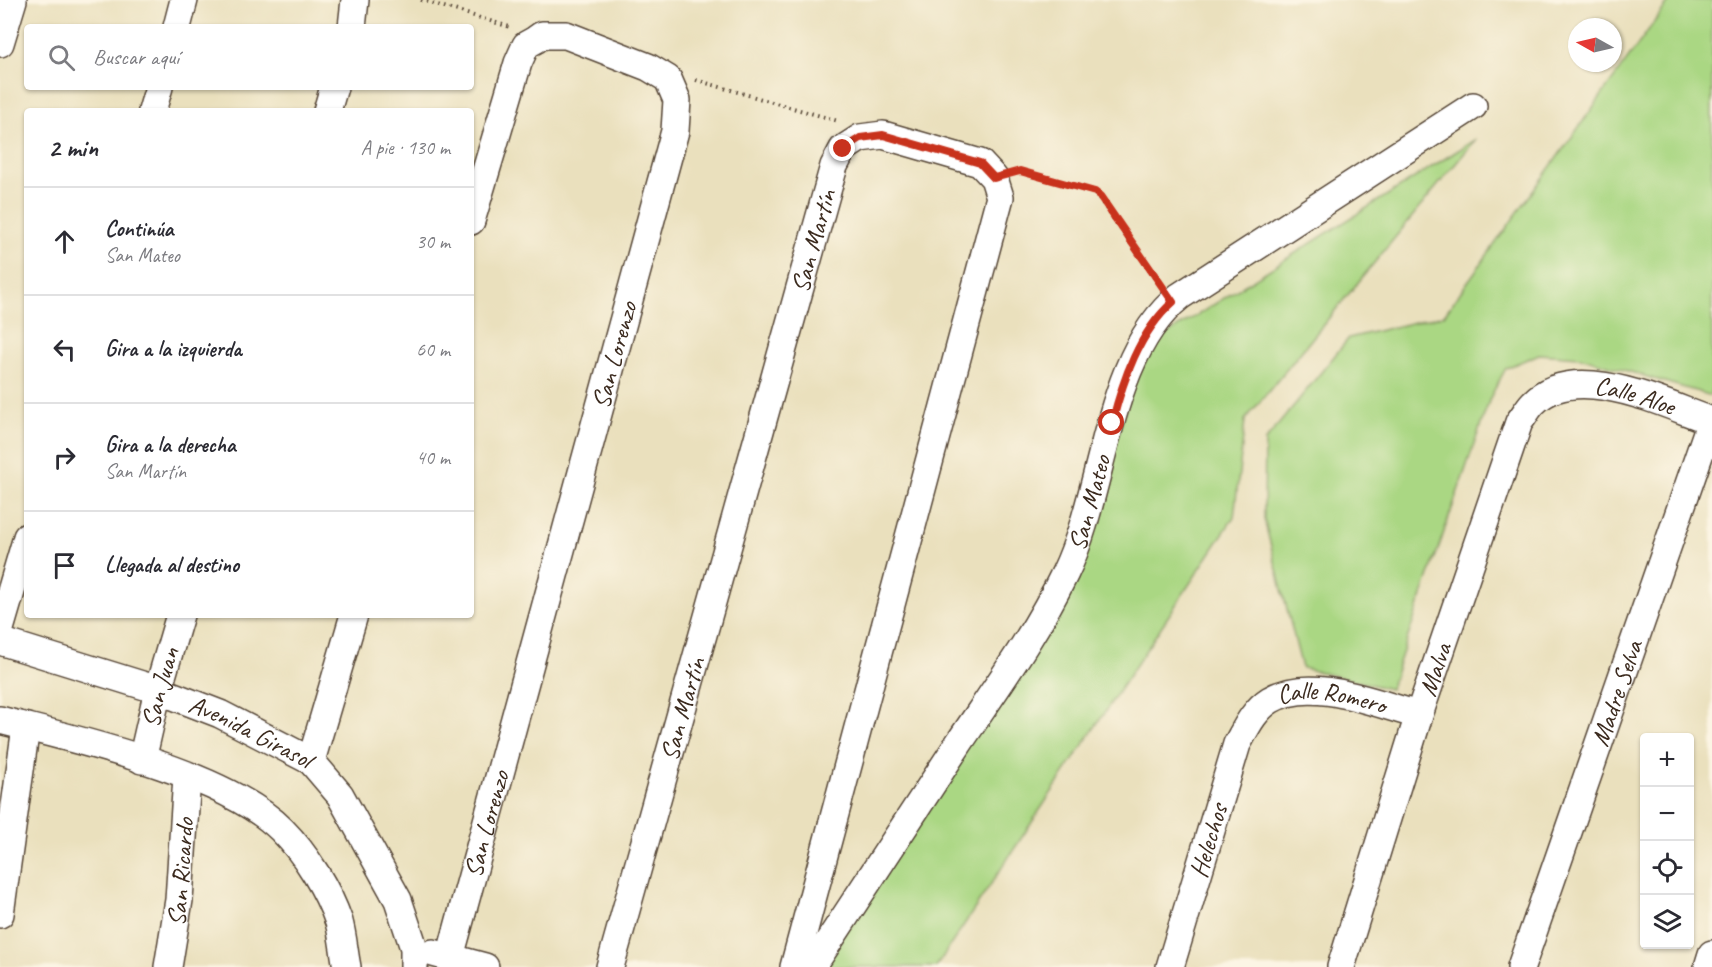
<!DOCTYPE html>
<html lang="es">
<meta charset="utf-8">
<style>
body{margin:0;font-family:Caveat,sans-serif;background:#f2f2f3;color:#2b2b33}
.controls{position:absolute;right:18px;bottom:18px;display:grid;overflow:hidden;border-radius:6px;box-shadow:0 2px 4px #0004}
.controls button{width:54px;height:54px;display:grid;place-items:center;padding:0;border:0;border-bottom:2px solid #e1e1e2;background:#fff;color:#2b2b33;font:30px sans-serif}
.compass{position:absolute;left:1568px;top:18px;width:54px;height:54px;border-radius:50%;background:#fff;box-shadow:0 2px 4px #0004;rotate:278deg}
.stop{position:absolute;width:18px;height:18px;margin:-14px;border:4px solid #c8321e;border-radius:50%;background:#fff}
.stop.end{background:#c8321e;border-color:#fff;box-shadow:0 2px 6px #0008}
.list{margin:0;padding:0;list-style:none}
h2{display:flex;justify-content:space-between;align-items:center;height:78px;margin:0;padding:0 24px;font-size:26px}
h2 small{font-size:20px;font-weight:400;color:#7c7c81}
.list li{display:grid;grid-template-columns:39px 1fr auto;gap:18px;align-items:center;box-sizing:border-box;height:108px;padding:0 24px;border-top:2px solid #e1e1e2}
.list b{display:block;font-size:22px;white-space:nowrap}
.list p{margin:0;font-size:20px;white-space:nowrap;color:#7c7c81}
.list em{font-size:20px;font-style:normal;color:#7c7c81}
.icon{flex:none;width:33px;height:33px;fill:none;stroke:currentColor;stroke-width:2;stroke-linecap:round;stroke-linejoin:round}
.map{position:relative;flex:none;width:1712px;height:967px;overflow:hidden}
.search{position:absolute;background:#fff;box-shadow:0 2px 4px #0004;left:24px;top:24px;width:450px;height:66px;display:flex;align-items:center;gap:15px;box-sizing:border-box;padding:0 21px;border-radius:6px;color:#7c7c81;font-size:22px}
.panel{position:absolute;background:#fff;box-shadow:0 2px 4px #0004;left:24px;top:108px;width:450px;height:510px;border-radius:6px}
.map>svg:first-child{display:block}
.green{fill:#aad783;stroke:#728050;stroke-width:1.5}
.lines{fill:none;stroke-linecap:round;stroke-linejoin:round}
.minor-casing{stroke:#554536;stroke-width:30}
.path{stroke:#554536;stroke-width:4;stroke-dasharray:1.5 4.5;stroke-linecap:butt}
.minor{stroke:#fff;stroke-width:27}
.route{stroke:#c8321e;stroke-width:8}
.labels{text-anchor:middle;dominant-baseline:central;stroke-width:6;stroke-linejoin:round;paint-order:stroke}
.street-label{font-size:26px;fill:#3b2a1e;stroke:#fcf5e5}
</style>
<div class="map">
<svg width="1712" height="967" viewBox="0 0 1712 967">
<rect width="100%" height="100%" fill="#fcf5e5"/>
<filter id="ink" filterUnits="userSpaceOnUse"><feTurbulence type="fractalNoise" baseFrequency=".0167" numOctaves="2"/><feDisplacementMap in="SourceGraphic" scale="12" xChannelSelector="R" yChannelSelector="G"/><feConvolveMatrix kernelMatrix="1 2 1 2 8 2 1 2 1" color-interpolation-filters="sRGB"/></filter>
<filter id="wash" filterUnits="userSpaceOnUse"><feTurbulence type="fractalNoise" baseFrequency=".008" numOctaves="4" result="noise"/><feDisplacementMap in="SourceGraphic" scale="24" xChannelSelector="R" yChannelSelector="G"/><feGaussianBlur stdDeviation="1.35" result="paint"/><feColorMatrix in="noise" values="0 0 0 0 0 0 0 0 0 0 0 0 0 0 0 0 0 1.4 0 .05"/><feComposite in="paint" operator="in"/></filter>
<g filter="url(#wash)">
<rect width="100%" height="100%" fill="#eae0bd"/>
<!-- green -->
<path class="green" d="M 1670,0 L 1712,0 L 1712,396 L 1580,357 L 1539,354 L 1506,368 L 1490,398 L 1390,689 L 1302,668 L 1264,519 L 1265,441 L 1349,338 L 1444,315 Z
M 1476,139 L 1245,420 L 1234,517 L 936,967 L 821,967 L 1072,577 L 1145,348 Z"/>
</g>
<g filter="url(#ink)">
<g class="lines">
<defs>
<g id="minor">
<path d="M 177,27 L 184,0"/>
<path d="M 352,27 L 355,0"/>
<path d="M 0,43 L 13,0"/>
<path d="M 152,111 L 159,87"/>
<path d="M 327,111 L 334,87"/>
<path d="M 0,629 L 27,537"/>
<path id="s1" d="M 0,641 L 158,690 L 220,714 L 311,761 L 340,795 L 398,900 L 414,948 L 414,967"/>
<path d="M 0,720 C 78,740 225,773 282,830 C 306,854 328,890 339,922 C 343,936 344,953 347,967"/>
<path id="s2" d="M 142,760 L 158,690 L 180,615"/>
<path d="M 311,761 L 354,615"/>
<path d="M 0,914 L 26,727"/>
<path d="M 433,953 L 485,967"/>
<path id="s3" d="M 450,957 L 675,131 L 677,100 L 668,79 L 648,67 L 566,35 L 542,35 L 535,40 L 526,45 L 518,63 L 471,221"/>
<path id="s4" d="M 168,967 L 179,900 L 187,776"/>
<path id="s5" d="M 610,967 L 834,166 L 843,149 L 860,138 L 883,135 L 980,163 L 994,178 L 1000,197 L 794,967"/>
<path id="s6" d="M 812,967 C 861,892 910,817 959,743 C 996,688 1036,633 1065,573 C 1105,491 1106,354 1180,296 L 1473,106"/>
<path id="s7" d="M 1170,967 L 1237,744 C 1246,728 1254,710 1270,700 C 1311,675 1376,704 1419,715"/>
<path id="s8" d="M 1341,967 L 1419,715 L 1519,422 C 1524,416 1528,408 1533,403 C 1575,359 1665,405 1712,421"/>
<path id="s9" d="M 1521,967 L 1711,421"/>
<path d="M 1708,967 L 1712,954"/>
</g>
</defs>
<!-- minor casing -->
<use href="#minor" class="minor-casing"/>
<!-- path -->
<path class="path" d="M 421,0 L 510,27
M 696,80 L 838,121
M 1021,172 L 1095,192 L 1159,282"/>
<!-- minor -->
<use href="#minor" class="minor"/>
</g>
</g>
<g class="lines" filter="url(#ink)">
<!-- route -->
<path class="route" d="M 843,149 L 860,138 L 883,135 L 980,163 L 994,178 L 1020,171 L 1095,192 L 1100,196 L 1173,302 C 1139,332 1123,380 1112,423"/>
</g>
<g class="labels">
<!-- street labels -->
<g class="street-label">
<text stroke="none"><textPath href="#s5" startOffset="754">San Martín</textPath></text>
<text stroke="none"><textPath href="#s3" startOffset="624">San Lorenzo</textPath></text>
<text stroke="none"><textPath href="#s8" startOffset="705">Calle Aloe</textPath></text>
<text stroke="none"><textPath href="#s6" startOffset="543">San Mateo</textPath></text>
<text stroke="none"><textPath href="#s8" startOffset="312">Malva</textPath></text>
<text stroke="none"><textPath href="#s2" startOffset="75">San Juan</textPath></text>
<text stroke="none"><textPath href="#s9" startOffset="290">Madre Selva</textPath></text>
<text stroke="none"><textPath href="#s7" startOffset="352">Calle Romero</textPath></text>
<text stroke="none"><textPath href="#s5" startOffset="268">San Martín</textPath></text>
<text stroke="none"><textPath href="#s1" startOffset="267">Avenida Girasol</textPath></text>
<text stroke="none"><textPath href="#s3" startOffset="138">San Lorenzo</textPath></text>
<text stroke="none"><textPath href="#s7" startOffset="132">Helechos</textPath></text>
<text stroke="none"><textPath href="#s4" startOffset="96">San Ricardo</textPath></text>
</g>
</g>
</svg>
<div class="controls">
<button>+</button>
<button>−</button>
<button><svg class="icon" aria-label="locate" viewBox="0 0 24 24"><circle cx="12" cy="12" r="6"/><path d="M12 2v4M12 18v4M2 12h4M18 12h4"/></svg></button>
<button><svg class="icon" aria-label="layers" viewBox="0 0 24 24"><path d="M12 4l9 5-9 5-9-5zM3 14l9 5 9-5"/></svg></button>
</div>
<svg class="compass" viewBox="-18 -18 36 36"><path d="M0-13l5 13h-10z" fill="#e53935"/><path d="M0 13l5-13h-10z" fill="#7c7c81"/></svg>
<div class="stop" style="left:1112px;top:423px"></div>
<div class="stop end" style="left:843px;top:149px"></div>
<div class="search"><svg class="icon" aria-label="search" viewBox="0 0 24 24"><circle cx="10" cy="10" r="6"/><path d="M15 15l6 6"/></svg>Buscar aquí</div>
<section class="panel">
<h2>2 min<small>A pie · 130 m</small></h2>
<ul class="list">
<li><svg class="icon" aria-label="ahead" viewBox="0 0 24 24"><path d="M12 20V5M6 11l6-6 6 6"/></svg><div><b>Continúa</b><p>San Mateo</p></div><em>30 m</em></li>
<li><svg class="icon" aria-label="left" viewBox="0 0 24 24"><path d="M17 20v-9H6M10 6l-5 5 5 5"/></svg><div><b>Gira a la izquierda</b></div><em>60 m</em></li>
<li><svg class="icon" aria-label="right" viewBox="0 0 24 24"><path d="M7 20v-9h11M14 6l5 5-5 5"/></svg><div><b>Gira a la derecha</b><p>San Martín</p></div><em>40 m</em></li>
<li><svg class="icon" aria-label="arrive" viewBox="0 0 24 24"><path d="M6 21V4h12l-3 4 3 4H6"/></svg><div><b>Llegada al destino</b></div></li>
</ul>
</section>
</div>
